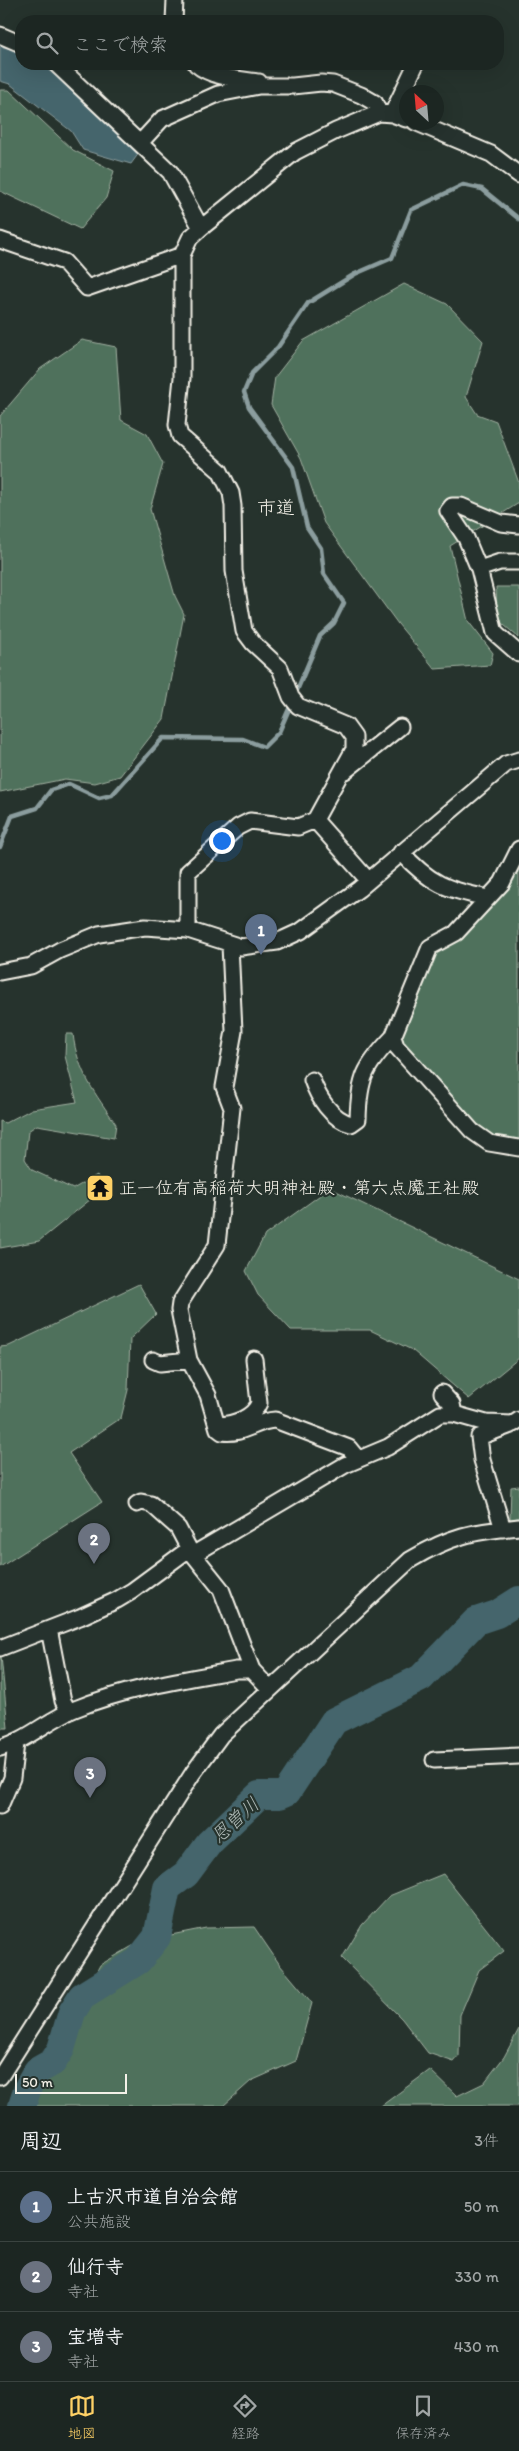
<!DOCTYPE html>
<html lang="ja">
<meta charset="utf-8">
<style>
body{margin:0;font-family:Itim,"Klee One",sans-serif;background:#29322f;color:#f1f3f6}
.compass{position:absolute;left:399px;top:85px;width:45px;height:45px;border-radius:50%;background:#1c2622;box-shadow:0 5px 20px #0002;rotate:334deg}
.scale{position:absolute;left:15px;bottom:12px;width:112px;box-sizing:border-box;padding-left:5px;border:2px solid #f4f1e8;border-top:0;font-size:14px;line-height:18px;white-space:nowrap;color:#f4f1e8;-webkit-text-stroke:4px #26332d;paint-order:stroke}
.you{position:absolute;left:221px;top:840px;width:18px;height:18px;margin:-12px;border:4px solid #fff;border-radius:50%;background:#1a73e8;box-shadow:0 0 0 8px #1a73e833}
.badge{display:grid;place-items:center;width:32px;height:32px;border-radius:50%;background:#ffd166;color:#fff;font-size:16px;font-weight:700}
.pin{position:absolute;translate:-50% -41px;filter:drop-shadow(0 1px 2px #0008)}
.pin::after{content:'';position:absolute;top:26px;width:18px;height:15px;background:inherit;clip-path:polygon(0 0,100% 0,50% 100%)}
.list{margin:0;padding:0;list-style:none}
h2{display:flex;justify-content:space-between;align-items:center;height:65px;margin:0;padding:0 20px;font-size:21px}
h2 small{font-size:16px;font-weight:400;color:#a0a5a5}
.list li{display:grid;grid-template-columns:32px 1fr auto;gap:15px;align-items:center;box-sizing:border-box;height:70px;padding:0 20px;border-top:1px solid #3a4340}
.list b{display:block;font-size:19px;white-space:nowrap}
.list p{margin:0;font-size:16px;white-space:nowrap;color:#a0a5a5}
.list em{font-size:16px;font-style:normal;color:#a0a5a5}
.icon{flex:none;width:28px;height:28px;fill:none;stroke:currentColor;stroke-width:2;stroke-linecap:round;stroke-linejoin:round}
.map{position:relative;flex:none;width:519px;height:2106px;overflow:hidden}
.search{position:absolute;background:#1c2622;box-shadow:0 5px 20px #0002;left:15px;right:15px;top:15px;height:55px;display:flex;align-items:center;gap:12px;box-sizing:border-box;padding:0 18px;border-radius:20px;color:#a0a5a5;font-size:19px}
.sheet{height:275px;background:#1c2622}
nav{display:flex;justify-content:space-around;align-items:center;box-sizing:border-box;height:70px;border-top:1px solid #3a4340;background:#1c2622;font-size:14px;color:#a0a5a5}
nav a{display:grid;justify-items:center;gap:2px}
nav .on{color:#ffd166}
.map>svg:first-child{display:block}
.green{fill:#4f715c;stroke:#a2b1a2}
.water{fill:#45656c;stroke:#8b9d9e}
.lines{fill:none;stroke-linecap:round;stroke-linejoin:round}
.stream{stroke:#8b9d9e;stroke-width:4.5}
.river{stroke:#45656c;stroke-width:28}
.minor-casing{stroke:#f4f1e8;stroke-width:19}
.minor{stroke:#26332d;stroke-width:15}
.labels{text-anchor:middle;dominant-baseline:central;stroke-width:4.5;stroke-linejoin:round;paint-order:stroke}
.poi-label{font-size:18px;fill:#f4f1e8;stroke:#26332d;text-anchor:start}
.neighbourhood-label{font-size:19px;fill:#f4f1e8;stroke:#26332d}
.water-label{font-size:19px;font-style:italic;fill:#aeb9b6;stroke:#26332d}
</style>
<div class="map">
<svg width="519" height="2106" viewBox="0 0 519 2106">
<rect width="100%" height="100%" fill="#26332d"/>
<filter id="ink" filterUnits="userSpaceOnUse"><feTurbulence type="fractalNoise" baseFrequency=".02" numOctaves="2"/><feDisplacementMap in="SourceGraphic" scale="10" xChannelSelector="R" yChannelSelector="G"/><feConvolveMatrix kernelMatrix="1 2 1 2 8 2 1 2 1" color-interpolation-filters="sRGB"/></filter>
<g filter="url(#ink)">
<!-- green -->
<path class="green" d="M 0,90 L 9,90 L 73,150 L 114,171 L 106,198 L 80,229 L 0,191 Z
M 404,284 L 447,304 L 483,341 L 466,397 L 477,414 L 496,421 L 519,483 L 519,503 L 450,546 L 468,621 L 493,653 L 490,665 L 435,669 L 398,624 L 324,523 L 301,458 L 271,405 L 275,377 L 303,341 Z
M 82,340 L 116,347 L 121,420 L 147,434 L 163,464 L 150,509 L 175,596 L 184,614 L 164,719 L 120,776 L 95,783 L 65,779 L 0,792 L 0,416 L 40,369 Z
M 496,587 L 519,587 L 519,638 L 497,619 Z
M 519,858 L 519,1143 L 490,1138 L 461,1113 L 402,1041 L 399,1034 L 437,950 Z
M 66,1034 L 73,1034 C 77,1071 96,1095 116,1124 L 114,1138 L 37,1125 L 28,1131 L 25,1159 L 32,1170 L 73,1189 L 97,1175 L 99,1179 L 89,1189 L 91,1199 L 39,1241 L 0,1248 L 0,1121 L 5,1123 L 32,1109 L 77,1102 L 65,1056 Z
M 330,1188 L 519,1279 L 519,1358 L 469,1399 L 412,1350 L 370,1330 L 291,1330 L 258,1295 L 246,1271 L 265,1235 Z
M 139,1284 L 156,1314 L 130,1339 L 128,1390 L 121,1418 L 69,1453 L 102,1502 L 0,1567 L 0,1347 L 9,1346 Z
M 519,1486 L 519,1518 L 510,1519 L 511,1487 Z
M 0,1652 L 1,1656 L 8,1728 L 0,1728 Z
M 443,1874 L 504,1951 L 479,1970 L 460,2015 L 459,2056 L 454,2062 L 428,2053 L 402,2019 L 342,1958 L 362,1925 L 389,1896 Z
M 254,1927 L 280,1965 L 312,2003 L 296,2061 L 251,2081 L 223,2106 L 26,2106 L 100,1965 L 141,1941 L 206,1928 Z
M 519,2029 L 519,2106 L 381,2106 L 430,2070 L 457,2096 L 484,2083 L 504,2057 Z"/>
<!-- water -->
<path class="water" d="M 0,46 L 21,52 L 21,64 L 44,65 L 139,153 L 131,164 L 83,150 L 71,131 L 10,84 L 0,81 Z"/>
<g class="lines">
<!-- stream -->
<path class="stream" d="M 295,695 L 320,636 L 334,623 L 344,603 L 324,574 L 321,548 L 307,527 L 293,467 L 249,407 L 244,392 L 252,373 L 278,347 L 308,303 L 355,274 L 392,258 L 411,210 L 463,185 L 482,189 L 519,219
M 0,847 L 12,816 L 37,808 L 51,790 L 69,784 L 99,798 L 112,795 L 163,738 L 243,739 L 264,747 L 279,732 L 292,702"/>
<!-- river -->
<path class="river" d="M 22,2106 L 28,2087 L 37,2071 L 53,2062 L 61,2049 L 72,2012 L 82,1996 L 138,1961 L 157,1937 L 167,1888 L 186,1874 L 209,1843 L 259,1795 L 280,1795 L 287,1792 L 334,1721 L 421,1678 L 476,1621 L 497,1614 L 519,1600"/>
<defs>
<path id="minor" d="M 174,21 L 175,0
M 0,35 L 21,44
M 56,64 L 170,172 L 201,228
M 196,64 C 212,78 239,79 259,82 L 259,84
M 392,114 L 416,64
M 415,122 L 491,154 L 519,175
M 140,143 L 162,119 L 218,94 L 259,86 L 293,86 L 321,83 L 333,84 L 361,95 L 375,103 L 379,113
M 0,240 L 64,262 L 87,288 L 182,255
M 519,525 L 501,523 L 461,506 L 452,506 L 448,511 L 466,538 L 479,569 L 495,633 L 519,654
M 479,569 L 500,562 L 519,562
M 345,771 L 400,727
M 315,820 L 368,880
M 519,849 L 502,883 L 456,933 L 430,947 L 393,1037 L 396,1046 L 472,1131 L 489,1143 L 519,1148
M 401,852 C 430,884 447,890 488,898
M 188,930 L 188,872 L 238,827 L 250,821 L 298,827 L 315,820 L 354,749 L 354,737 L 346,726 L 298,706 L 291,697 L 280,668 L 253,643 L 244,631 L 234,571 L 233,506 L 231,493 L 220,471 L 180,436 L 177,425 L 182,378 L 182,255 L 190,238 L 201,228 L 295,152 L 336,131 L 379,113 L 392,114 L 406,119
M 230,945 L 234,1031 L 224,1087 L 232,1108 L 217,1245 L 180,1303 L 179,1310 L 189,1360 L 208,1395 L 218,1429 L 222,1432 C 244,1435 255,1421 275,1420 L 349,1448 L 358,1459
M 0,972 L 31,966 L 60,950 L 99,934 L 145,927 L 188,930 L 241,947 L 277,942 L 301,931 L 359,889 L 506,764 L 519,760
M 312,1080 C 318,1097 331,1119 351,1124 L 358,1119 C 359,1078 365,1066 393,1037
M 153,1360 L 160,1363 L 189,1360
M 442,1393 L 452,1404 L 454,1414
M 219,1425 C 234,1424 253,1418 259,1403 L 254,1359
M 137,1504 L 141,1502 L 151,1504 L 178,1528 L 189,1549 L 221,1589 L 252,1670 L 269,1688
M 503,1529 L 482,1460 L 479,1437 L 511,1425
M 194,1554 L 345,1465 L 388,1447 L 440,1414 L 454,1414 L 486,1423 L 513,1424 L 519,1420
M 49,1629 L 63,1701 L 69,1712
M 0,1648 L 80,1617 L 117,1600 L 132,1591 L 189,1549
M 0,1748 C 28,1740 49,1719 75,1709 C 127,1688 181,1680 236,1670 L 252,1670
M 434,1760 L 519,1756
M 0,1806 L 12,1778 L 16,1743
M 0,2077 L 193,1773 L 221,1735 L 410,1560 C 452,1535 471,1532 519,1527"/>
</defs>
<!-- minor casing -->
<use href="#minor" class="minor-casing"/>
<!-- minor -->
<use href="#minor" class="minor"/>
</g>
</g>
<!-- icons -->
<defs>
<symbol id="temple-square" viewBox="-11 -11 22 22"><rect x="-9" y="-9" width="18" height="18" rx="4" fill="#ffd166" stroke="#26332d"/><path d="M0-6L5-2H3V0L6.5 2.5H4V6H1.5V3h-3V6H-4V2.5H-6.5L-3 0V-2H-5Z" fill="#111"/></symbol>
</defs>
<g fill-rule="evenodd">
<use href="#temple-square" x="84" y="1172" width="32" height="32"/>
</g>
<g class="labels">
<!-- poi labels -->
<g class="poi-label">
<text x="119" y="1188">正一位有高稲荷大明神社殿・第六点魔王社殿</text>
</g>
<!-- neighbourhood labels -->
<g class="neighbourhood-label">
<text x="276" y="507">市道</text>
</g>
<!-- water labels -->
<g class="water-label">
<text transform="translate(235 1820) rotate(-42)">恩曽川</text>
</g>
</g>
</svg>
<svg class="compass" viewBox="-18 -18 36 36"><path d="M0-13l5 13h-10z" fill="#e53935"/><path d="M0 13l5-13h-10z" fill="#a0a5a5"/></svg>
<div class="scale">50 m</div>
<div class="you"></div>
<div class="pin badge" style="left:261px;top:955px;background:#5c6f8a">1</div>
<div class="pin badge" style="left:94px;top:1564px;background:#6b7280">2</div>
<div class="pin badge" style="left:90px;top:1798px;background:#6b7280">3</div>
<div class="search"><svg class="icon" aria-label="search" viewBox="0 0 24 24"><circle cx="10" cy="10" r="6"/><path d="M15 15l6 6"/></svg>ここで検索</div>
</div>
<section class="sheet">
<h2>周辺<small>3件</small></h2>
<ul class="list">
<li><span class="badge" style="background:#5c6f8a">1</span><div><b>上古沢市道自治会館</b><p>公共施設</p></div><em>50 m</em></li>
<li><span class="badge" style="background:#6b7280">2</span><div><b>仙行寺</b><p>寺社</p></div><em>330 m</em></li>
<li><span class="badge" style="background:#6b7280">3</span><div><b>宝増寺</b><p>寺社</p></div><em>430 m</em></li>
</ul>
</section>
<nav>
<a class="on"><svg class="icon" aria-label="map" viewBox="0 0 24 24"><path d="M3 6l6-2 6 2 6-2v14l-6 2-6-2-6 2zM9 4v14M15 6v14"/></svg>地図</a>
<a><svg class="icon" aria-label="directions" viewBox="0 0 24 24"><path d="M12 3l9 9-9 9-9-9zM9 14v-3h6M13 9l2 2-2 2"/></svg>経路</a>
<a><svg class="icon" aria-label="saved" viewBox="0 0 24 24"><path d="M7 4h10v16l-5-4-5 4z"/></svg>保存済み</a>
</nav>
